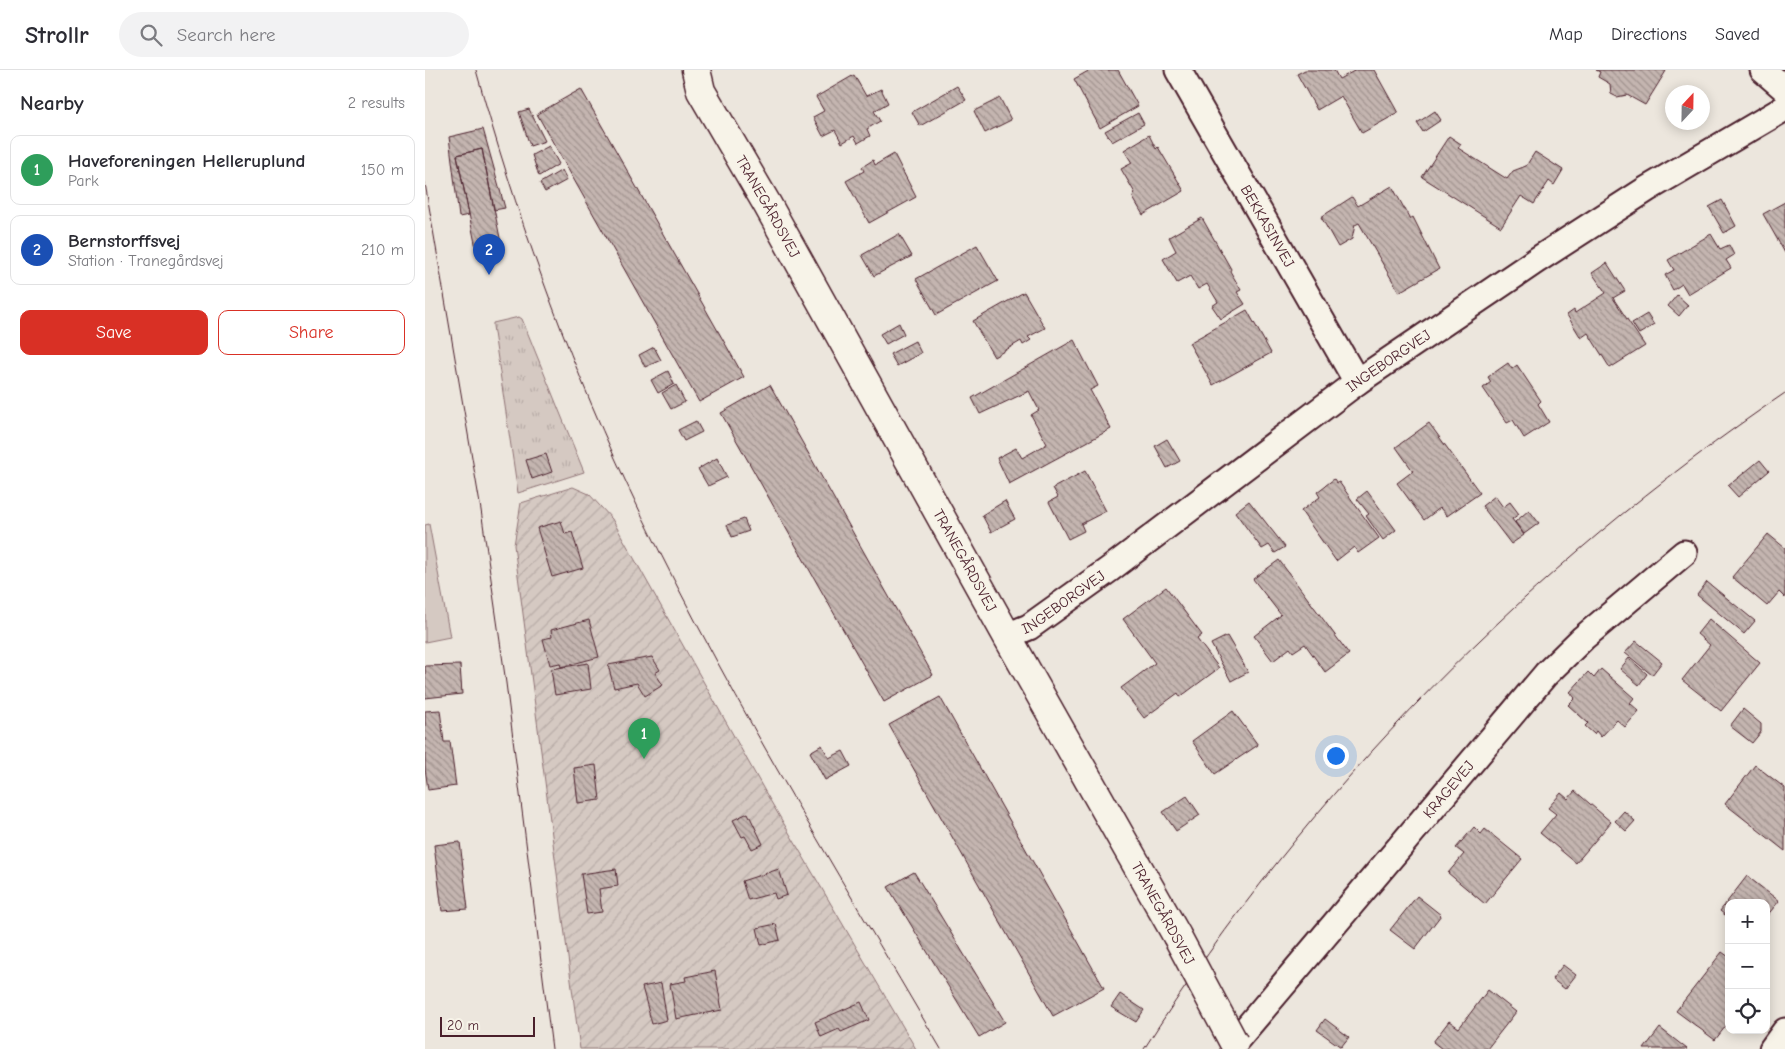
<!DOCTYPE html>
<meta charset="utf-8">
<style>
body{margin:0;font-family:"Comic Neue",sans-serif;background:#f2f2f3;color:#2b2b33}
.controls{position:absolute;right:15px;bottom:15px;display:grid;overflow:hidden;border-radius:10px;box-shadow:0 2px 12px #0003}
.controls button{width:45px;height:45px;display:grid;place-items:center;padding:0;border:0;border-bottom:1px solid #e1e1e2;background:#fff;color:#2b2b33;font:25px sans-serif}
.compass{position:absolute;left:1240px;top:15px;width:45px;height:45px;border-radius:50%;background:#fff;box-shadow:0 2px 12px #0003;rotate:22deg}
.scale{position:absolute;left:15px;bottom:12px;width:95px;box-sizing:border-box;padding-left:5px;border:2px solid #4a1f2b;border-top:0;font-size:14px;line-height:18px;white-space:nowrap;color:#4a1f2b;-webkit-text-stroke:4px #f7f3e8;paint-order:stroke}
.you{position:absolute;left:910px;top:685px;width:18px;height:18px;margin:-12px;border:4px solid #fff;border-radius:50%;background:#1a73e8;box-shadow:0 0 0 8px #1a73e833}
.badge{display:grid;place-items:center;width:32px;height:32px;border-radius:50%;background:#d93025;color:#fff;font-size:16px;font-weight:700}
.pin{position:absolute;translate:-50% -41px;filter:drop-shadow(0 1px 2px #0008)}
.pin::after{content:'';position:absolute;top:26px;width:18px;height:15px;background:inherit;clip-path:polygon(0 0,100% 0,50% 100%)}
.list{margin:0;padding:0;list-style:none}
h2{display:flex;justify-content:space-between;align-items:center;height:65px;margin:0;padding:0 20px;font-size:21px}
h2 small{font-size:16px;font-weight:400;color:#7c7c81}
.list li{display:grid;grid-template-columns:32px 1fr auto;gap:15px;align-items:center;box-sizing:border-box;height:70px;margin:0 10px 10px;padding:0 10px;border:1px solid #e1e1e2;border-radius:10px}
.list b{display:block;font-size:19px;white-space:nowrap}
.list p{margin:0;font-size:16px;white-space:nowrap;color:#7c7c81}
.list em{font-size:16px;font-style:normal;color:#7c7c81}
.actions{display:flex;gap:10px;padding:15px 20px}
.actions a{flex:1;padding:11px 0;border:1px solid #d93025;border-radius:10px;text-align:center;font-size:18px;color:#d93025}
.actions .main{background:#d93025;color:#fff}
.icon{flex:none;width:28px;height:28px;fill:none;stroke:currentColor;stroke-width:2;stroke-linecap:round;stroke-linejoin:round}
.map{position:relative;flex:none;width:1360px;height:979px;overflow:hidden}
header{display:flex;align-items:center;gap:30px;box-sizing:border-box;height:70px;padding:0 25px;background:#fff;border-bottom:1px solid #e1e1e2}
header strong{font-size:24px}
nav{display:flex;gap:28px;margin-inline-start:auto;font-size:18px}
.search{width:350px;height:45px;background:#f2f2f3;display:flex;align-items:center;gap:12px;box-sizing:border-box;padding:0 18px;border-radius:28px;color:#7c7c81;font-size:19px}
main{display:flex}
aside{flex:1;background:#fff}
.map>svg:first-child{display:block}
.grass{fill:url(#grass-tufts);stroke:#907476}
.garden{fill:url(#garden-furrows);stroke:#907476}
.pitch{fill:#d5c9c2;stroke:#907476}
.building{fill:url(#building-back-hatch);stroke:#4a1f2b}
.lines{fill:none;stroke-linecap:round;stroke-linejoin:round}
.minor-casing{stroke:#4a1f2b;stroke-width:29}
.tertiary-casing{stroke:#4a1f2b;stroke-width:31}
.minor{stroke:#f7f3e8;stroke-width:25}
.tertiary{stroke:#f7f3e8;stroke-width:28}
.tram{stroke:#4a1f2b;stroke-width:1}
.tertiary-bridge-casing{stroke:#4a1f2b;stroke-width:31;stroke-linecap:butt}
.tertiary-bridge{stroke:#f7f3e8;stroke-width:28}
.labels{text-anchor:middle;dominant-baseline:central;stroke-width:4;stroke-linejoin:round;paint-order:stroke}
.street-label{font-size:15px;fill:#4a1f2b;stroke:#f7f3e8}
</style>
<header>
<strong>Strollr</strong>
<div class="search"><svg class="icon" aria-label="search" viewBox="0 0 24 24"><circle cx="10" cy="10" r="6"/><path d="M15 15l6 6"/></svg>Search here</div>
<nav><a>Map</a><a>Directions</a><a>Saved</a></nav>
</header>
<main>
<aside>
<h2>Nearby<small>2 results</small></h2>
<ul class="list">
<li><span class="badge" style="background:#2e9e5b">1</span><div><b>Haveforeningen Helleruplund</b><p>Park</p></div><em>150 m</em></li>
<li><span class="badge" style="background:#1a4fb4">2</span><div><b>Bernstorffsvej</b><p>Station · Tranegårdsvej</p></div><em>210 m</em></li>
</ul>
<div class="actions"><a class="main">Save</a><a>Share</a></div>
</aside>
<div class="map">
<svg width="1360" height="979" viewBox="0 0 1360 979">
<defs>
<pattern id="grass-tufts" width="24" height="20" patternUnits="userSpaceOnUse" patternTransform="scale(1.25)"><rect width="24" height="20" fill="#d5c9c2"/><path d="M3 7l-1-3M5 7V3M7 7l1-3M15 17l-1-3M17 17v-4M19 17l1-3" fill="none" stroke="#b8aca7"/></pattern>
<pattern id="garden-furrows" width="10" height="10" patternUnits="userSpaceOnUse" patternTransform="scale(1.25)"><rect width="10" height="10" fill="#d5c9c2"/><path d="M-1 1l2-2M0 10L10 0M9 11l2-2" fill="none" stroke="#b8aca7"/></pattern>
<pattern id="building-back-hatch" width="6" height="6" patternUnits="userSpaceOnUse" patternTransform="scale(1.25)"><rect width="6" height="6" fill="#c4b5b0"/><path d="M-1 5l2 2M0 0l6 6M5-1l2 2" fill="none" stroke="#a1938f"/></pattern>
</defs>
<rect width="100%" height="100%" fill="#ece6dd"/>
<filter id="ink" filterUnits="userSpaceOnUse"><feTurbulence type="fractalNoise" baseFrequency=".02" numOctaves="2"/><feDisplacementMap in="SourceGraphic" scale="10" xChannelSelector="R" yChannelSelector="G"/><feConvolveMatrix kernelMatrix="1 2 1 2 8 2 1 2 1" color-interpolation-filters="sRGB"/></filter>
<g filter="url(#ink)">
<!-- grass -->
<path class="grass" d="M 94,247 L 97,249 L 159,402 L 93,423 L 68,256 L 68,253 Z"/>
<!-- garden -->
<path class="garden" d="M 148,417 L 164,424 L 187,449 L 342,725 L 491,979 L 155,979 L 89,475 L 96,433 Z"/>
<!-- pitch -->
<path class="pitch" d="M 4,454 L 25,567 L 0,572 L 0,455 Z"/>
<!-- building -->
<path class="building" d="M 665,0 L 693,0 L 713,36 L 675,58 L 649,9 Z
M 880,0 L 909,0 L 914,9 L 931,0 L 949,0 L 973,43 L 937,63 L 916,26 L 892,40 L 872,4 Z
M 1171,0 L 1239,0 L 1241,1 L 1220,35 L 1202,25 L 1192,27 L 1186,24 L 1185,14 L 1173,7 L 1175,2 Z
M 429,5 L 441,26 L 456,19 L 463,33 L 449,41 L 455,51 L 442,59 L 445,66 L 433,73 L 429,66 L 417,73 L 410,60 L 398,66 L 388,47 L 399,41 L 391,27 Z
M 532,16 L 541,30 L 495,56 L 487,42 Z
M 156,19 L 319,307 L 274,332 L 112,44 Z
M 575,28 L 586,50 L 560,63 L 549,41 Z
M 104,39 L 120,71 L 105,76 L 94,42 Z
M 1010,41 L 1016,50 L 998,62 L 992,53 Z
M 713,43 L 719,54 L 687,72 L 680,61 Z
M 58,59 L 80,138 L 69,140 L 57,79 L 32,85 L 44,145 L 34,147 L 24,67 Z
M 724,65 L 731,79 L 733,77 L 759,121 L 718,145 L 707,126 L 710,123 L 696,99 L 707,93 L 699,80 Z
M 1024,66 L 1036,74 L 1033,78 L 1082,109 L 1088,101 L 1101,96 L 1110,82 L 1138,100 L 1129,115 L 1124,111 L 1109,134 L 1096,126 L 1076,157 L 997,107 Z
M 124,76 L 134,94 L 114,106 L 107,85 Z
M 57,79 L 77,178 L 52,183 L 32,85 Z
M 469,84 L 491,127 L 444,153 L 421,111 L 439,101 L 437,97 L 448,90 L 450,95 Z
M 137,100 L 142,110 L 120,122 L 115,113 Z
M 967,116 L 985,149 L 988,147 L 1014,199 L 974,222 L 934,153 L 930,155 L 927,169 L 913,177 L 896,147 L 927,127 L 933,136 Z
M 1297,130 L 1311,156 L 1299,163 L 1284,137 Z
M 1360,132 L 1360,183 L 1338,144 Z
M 777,148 L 806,199 L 805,201 L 816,220 L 812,222 L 820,234 L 796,249 L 787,236 L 793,232 L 782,214 L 773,219 L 765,206 L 752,213 L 738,189 L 751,181 L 744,167 Z
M 474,164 L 487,186 L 449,206 L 437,185 Z
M 1286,164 L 1295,179 L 1304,175 L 1309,185 L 1301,190 L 1306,198 L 1263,224 L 1257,214 L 1248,220 L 1240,205 L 1249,200 L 1243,190 Z
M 552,175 L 573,211 L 511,245 L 491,209 Z
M 1182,193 L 1200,221 L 1188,228 L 1220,276 L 1185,298 L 1163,263 L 1156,268 L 1142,245 L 1149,240 L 1150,243 L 1181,223 L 1167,203 Z
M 599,222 L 620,258 L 603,267 L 606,270 L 598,275 L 596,271 L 569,287 L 548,251 Z
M 1252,225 L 1263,235 L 1254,246 L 1243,236 Z
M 822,240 L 846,283 L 788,315 L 764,273 Z
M 1222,244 L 1229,255 L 1214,264 L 1207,253 Z
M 474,253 L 479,264 L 461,274 L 455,264 Z
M 649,270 L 673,316 L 665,320 L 686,359 L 584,414 L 572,388 L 591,378 L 597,388 L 622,374 L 606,345 L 614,340 L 604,321 L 555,344 L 547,328 Z
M 490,271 L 496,283 L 472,296 L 465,284 Z
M 229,277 L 236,290 L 220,297 L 214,285 Z
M 1083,293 L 1087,299 L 1092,295 L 1116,331 L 1113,334 L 1124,352 L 1099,368 L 1088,350 L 1082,353 L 1058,318 L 1066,312 L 1063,307 Z
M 243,301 L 249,314 L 233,323 L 226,310 Z
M 251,315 L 260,332 L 246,339 L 237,323 Z
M 345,315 L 508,605 L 459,632 L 296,343 Z
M 271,351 L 277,362 L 259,371 L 253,360 Z
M 1004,353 L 1055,423 L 1022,446 L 1015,438 L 999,450 L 972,413 L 988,401 L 971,377 Z
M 742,369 L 755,391 L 742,398 L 730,376 Z
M 121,384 L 127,402 L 107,409 L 101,390 Z
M 292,388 L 302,407 L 283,416 L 273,399 Z
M 1335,390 L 1344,401 L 1313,427 L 1303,416 Z
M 660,401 L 681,441 L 656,454 L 659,461 L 643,469 L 624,432 L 633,427 L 628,418 Z
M 909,409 L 912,413 L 914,412 L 954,468 L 933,483 L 929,477 L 911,491 L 876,441 L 895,427 L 892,422 Z
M 942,421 L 971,460 L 958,470 L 941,446 L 944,444 L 932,429 Z
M 1070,426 L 1078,437 L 1085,432 L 1094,444 L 1087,449 L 1099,465 L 1086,474 L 1057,436 Z
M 580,431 L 590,449 L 566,462 L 557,445 Z
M 824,431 L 860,477 L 850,483 L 844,475 L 837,479 L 810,442 Z
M 1104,440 L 1114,453 L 1099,464 L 1090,452 Z
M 319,449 L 324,461 L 307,467 L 302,455 Z
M 136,451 L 140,464 L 147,462 L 158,498 L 127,507 L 112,458 Z
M 1343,464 L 1360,478 L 1360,528 L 1354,522 L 1342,536 L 1307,507 Z
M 854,490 L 924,584 L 900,602 L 880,574 L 868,582 L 865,578 L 848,591 L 829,566 L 856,545 L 828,509 Z
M 1282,512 L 1330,551 L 1319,564 L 1272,525 Z
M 741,517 L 777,565 L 772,569 L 794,598 L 755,627 L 753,623 L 719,648 L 696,618 L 730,593 L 698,549 Z
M 1284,549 L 1335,593 L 1296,641 L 1257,610 L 1285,575 L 1272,564 Z
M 164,550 L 174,587 L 136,597 L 135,593 L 125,595 L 118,569 L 127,567 L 126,560 Z
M 802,566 L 823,602 L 806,611 L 786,574 Z
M 1211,571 L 1237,592 L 1227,605 L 1200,583 Z
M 227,587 L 235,600 L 230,603 L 238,615 L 220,626 L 212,613 L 189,618 L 183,595 Z
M 1204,588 L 1222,604 L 1214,615 L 1195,599 Z
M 163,593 L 166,619 L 130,625 L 126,599 Z
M 35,595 L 37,624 L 0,628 L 0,596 Z
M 1176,599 L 1209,628 L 1205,633 L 1214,641 L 1200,657 L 1192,650 L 1176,667 L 1171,661 L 1169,664 L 1160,656 L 1163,653 L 1143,635 L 1150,628 L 1145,622 L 1163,602 L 1169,608 Z
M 515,627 L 679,918 L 628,946 L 464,655 Z
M 1318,639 L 1336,654 L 1336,662 L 1327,673 L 1305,656 Z
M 15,640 L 19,672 L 25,672 L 31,716 L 3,720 L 0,698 L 0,641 Z
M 808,641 L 833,675 L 790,704 L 767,671 Z
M 397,675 L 404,688 L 418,681 L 426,696 L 400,710 L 385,682 Z
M 171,695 L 175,730 L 153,733 L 149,698 Z
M 1330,695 L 1360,718 L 1360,781 L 1300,734 Z
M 1150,721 L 1186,752 L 1151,793 L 1115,763 L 1131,744 L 1123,738 L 1136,723 L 1143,729 Z
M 762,726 L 775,745 L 751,761 L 738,742 Z
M 1199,741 L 1210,751 L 1201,761 L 1190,751 Z
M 323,743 L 338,774 L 327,779 L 320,766 L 317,767 L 308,750 Z
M 1049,757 L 1056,764 L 1060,759 L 1097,789 L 1060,834 L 1023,803 L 1039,784 L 1031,778 Z
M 35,772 L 43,839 L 17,841 L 9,775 Z
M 191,799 L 193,816 L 174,819 L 177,842 L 162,844 L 156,804 Z
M 354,799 L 362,825 L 351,829 L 349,823 L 323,830 L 317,811 Z
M 489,802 L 580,952 L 554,967 L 463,817 Z
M 1322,806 L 1354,831 L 1341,847 L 1341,833 L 1304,833 L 1304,848 L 1295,841 Z
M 992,826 L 1016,845 L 990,879 L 965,860 Z
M 351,854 L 355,870 L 336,875 L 332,858 Z
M 1297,882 L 1304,887 L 1304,952 L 1290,970 L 1251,941 Z
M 1138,895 L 1151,905 L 1140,919 L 1127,909 Z
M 290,901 L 297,940 L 251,949 L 245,914 L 261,911 L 260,907 Z
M 236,913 L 242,950 L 227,954 L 217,917 Z
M 1063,920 L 1091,942 L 1062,979 L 1017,979 L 1008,972 L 1024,951 L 1034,958 Z
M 695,924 L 719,940 L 711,952 L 686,937 Z
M 436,932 L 444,950 L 416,962 L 414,959 L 396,967 L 390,952 Z
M 900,949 L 924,967 L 916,977 L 892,960 Z
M 1235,958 L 1262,979 L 1219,979 Z"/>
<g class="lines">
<defs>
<g id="minor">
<path id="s1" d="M 753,0 L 932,312"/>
<path d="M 1338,0 L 1360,19"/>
<path id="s2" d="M 582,566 L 604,557 L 685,499 L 932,312 L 1112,190 L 1222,119 L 1360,38"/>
<path id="s3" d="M 809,973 L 1121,604 L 1158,568 L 1259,483"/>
<path d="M 1347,979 L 1360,961"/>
</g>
<g id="tertiary">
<path id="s4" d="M 271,0 L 276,21 L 342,134 L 582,566 L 752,866"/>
</g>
</defs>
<!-- minor casing -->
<use href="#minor" class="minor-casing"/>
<!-- tertiary casing -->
<use href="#tertiary" class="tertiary-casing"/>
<!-- minor -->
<use href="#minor" class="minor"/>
<!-- tertiary -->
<use href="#tertiary" class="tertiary"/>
<!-- tram -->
<path class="tram" d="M 51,0 C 90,141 139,278 200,410 C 291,605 407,793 516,979
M 0,113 L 56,440 L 81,613 L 127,979
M 719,979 C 884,720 1106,495 1360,323"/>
<defs>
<path id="tertiary-bridge" d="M 752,866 L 809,973"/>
</defs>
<!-- tertiary-bridge casing -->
<use href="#tertiary-bridge" class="tertiary-bridge-casing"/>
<!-- tertiary-bridge -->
<use href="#tertiary-bridge" class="tertiary-bridge"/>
</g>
</g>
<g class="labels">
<!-- street labels -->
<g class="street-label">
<text stroke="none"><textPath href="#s4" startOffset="155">TRANEGÅRDSVEJ</textPath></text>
<text stroke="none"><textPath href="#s1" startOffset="180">BEKKASINVEJ</textPath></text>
<text stroke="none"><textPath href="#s2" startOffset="471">INGEBORGVEJ</textPath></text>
<text stroke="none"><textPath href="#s4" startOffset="560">TRANEGÅRDSVEJ</textPath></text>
<text stroke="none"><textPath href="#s2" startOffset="66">INGEBORGVEJ</textPath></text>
<text stroke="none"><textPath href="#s3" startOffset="332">KRAGEVEJ</textPath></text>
<text transform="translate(738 843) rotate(61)">TRANEGÅRDSVEJ</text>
</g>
</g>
</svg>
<div class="controls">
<button>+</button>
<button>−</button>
<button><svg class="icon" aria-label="locate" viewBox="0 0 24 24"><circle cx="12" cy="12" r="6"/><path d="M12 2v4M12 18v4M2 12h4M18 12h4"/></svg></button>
</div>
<svg class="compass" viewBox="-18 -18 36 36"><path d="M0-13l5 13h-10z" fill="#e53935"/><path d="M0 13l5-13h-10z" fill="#7c7c81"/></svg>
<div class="scale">20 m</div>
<div class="you"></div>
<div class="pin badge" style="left:219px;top:689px;background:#2e9e5b">1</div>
<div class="pin badge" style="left:64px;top:205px;background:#1a4fb4">2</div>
</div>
</main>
